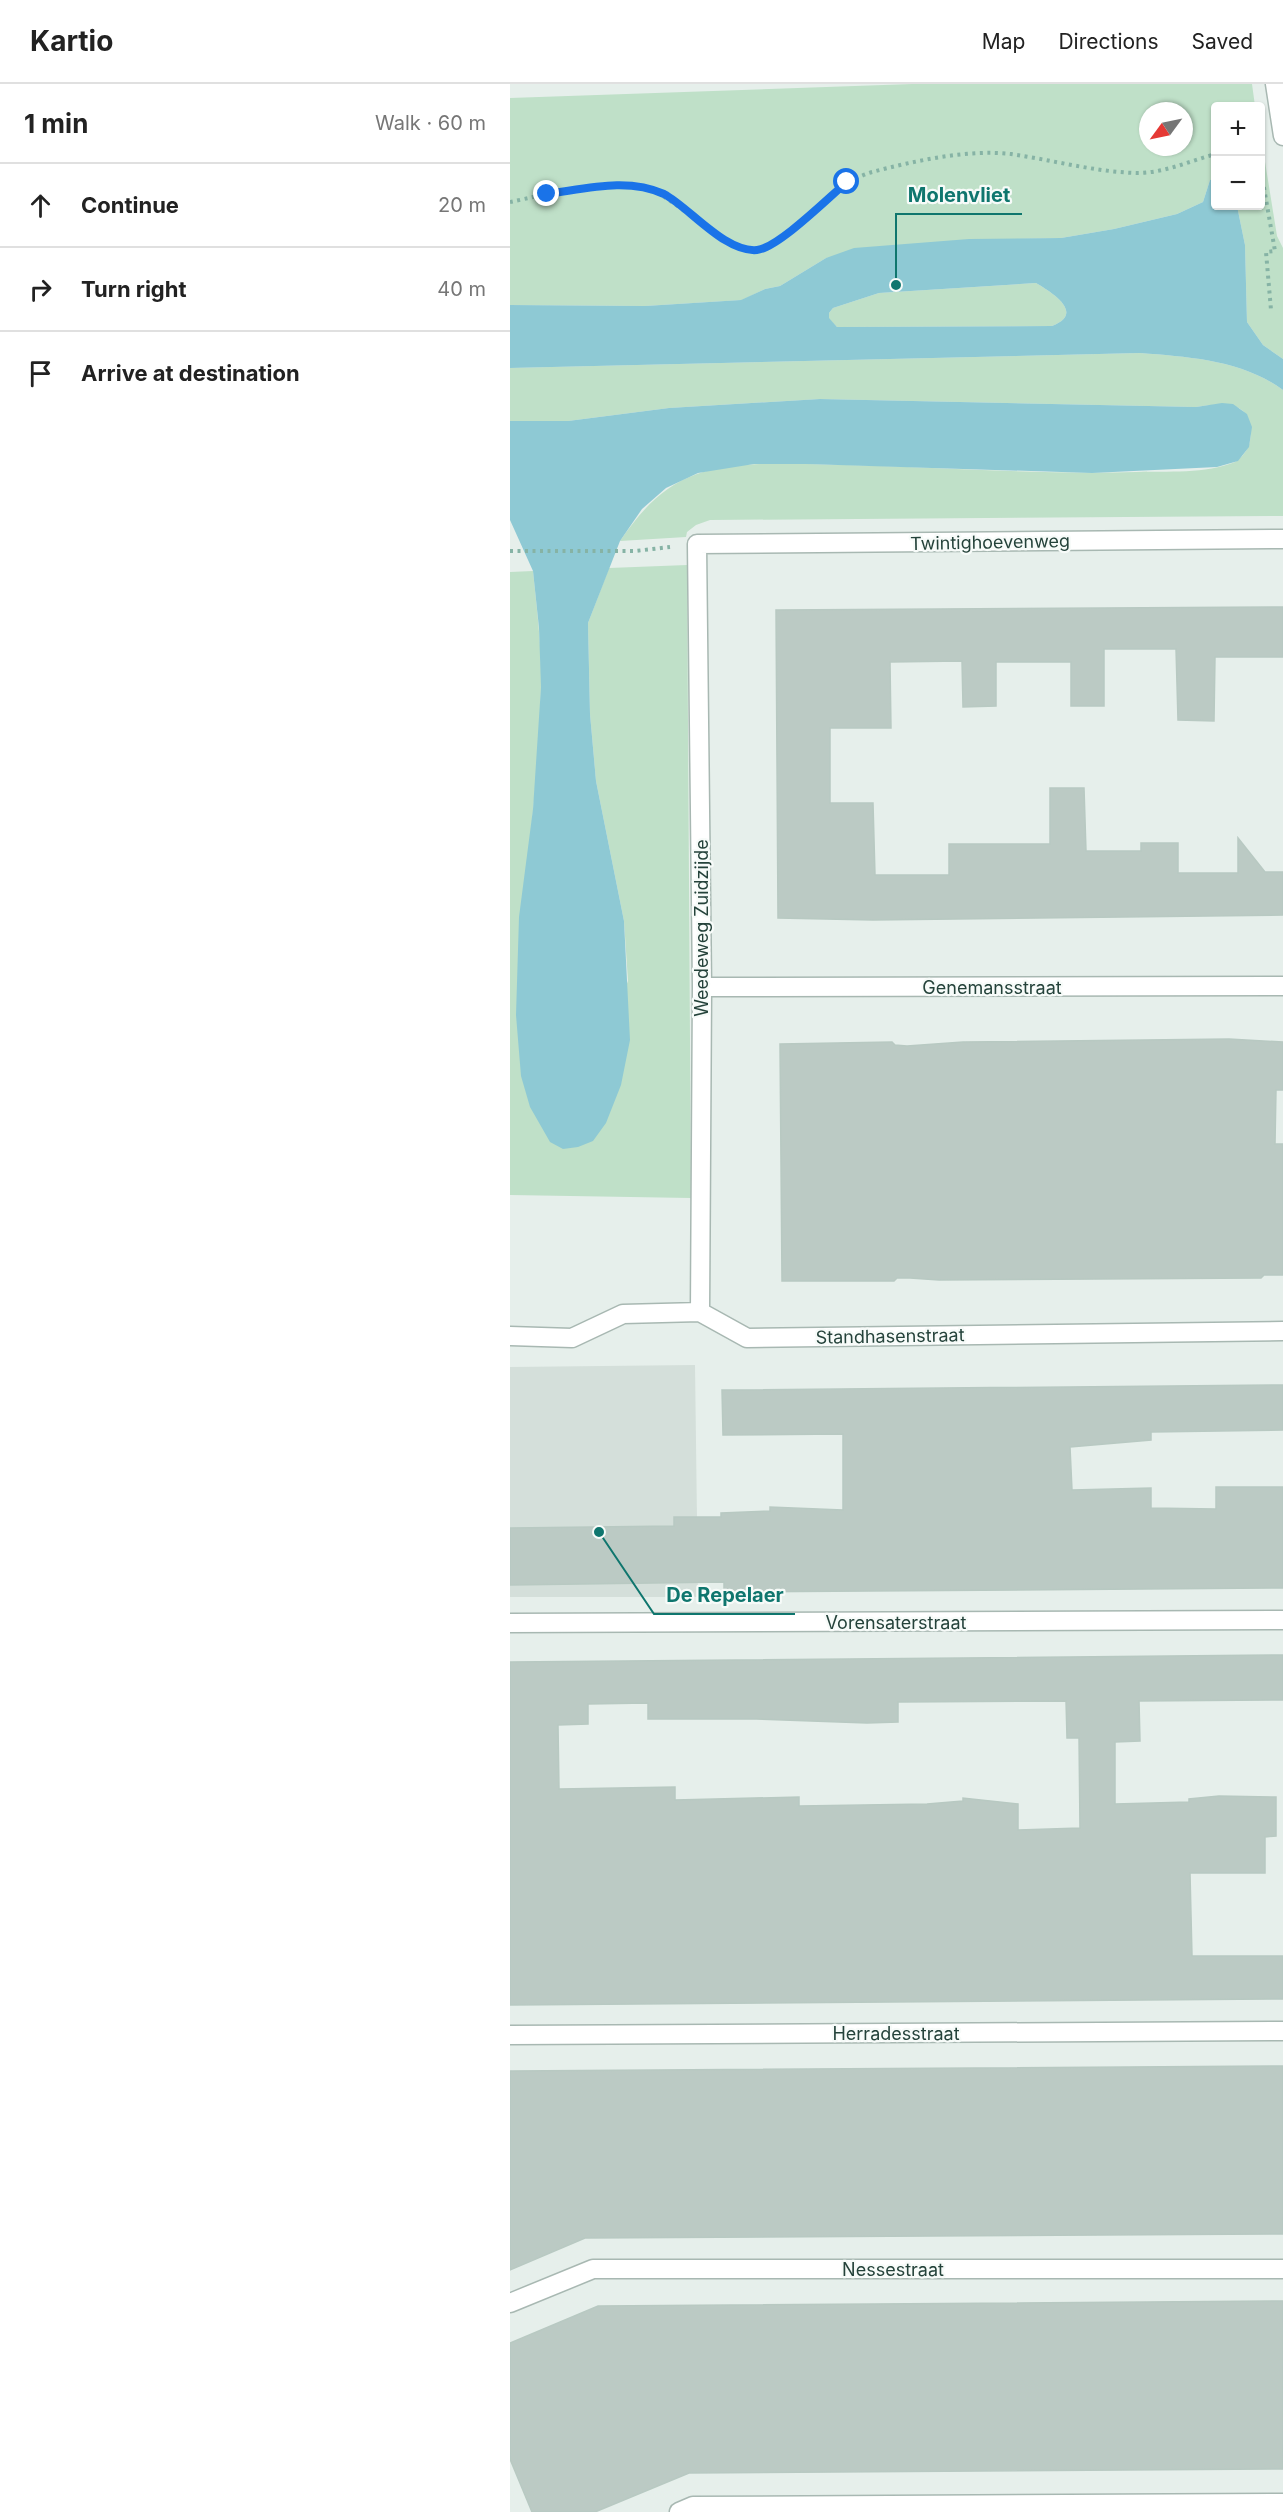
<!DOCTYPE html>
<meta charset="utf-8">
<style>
body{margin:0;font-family:Inter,sans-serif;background:#f6f6f6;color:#222}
.controls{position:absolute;right:18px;top:18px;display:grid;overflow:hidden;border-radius:6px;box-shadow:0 2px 4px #0004}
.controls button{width:54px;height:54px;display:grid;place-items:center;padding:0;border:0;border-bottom:2px solid #e0e0e0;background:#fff;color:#222;font:30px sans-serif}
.compass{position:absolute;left:629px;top:18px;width:54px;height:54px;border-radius:50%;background:#fff;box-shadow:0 2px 4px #0004;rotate:237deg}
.stop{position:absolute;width:18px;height:18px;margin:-14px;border:4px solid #1a73e8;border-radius:50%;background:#fff}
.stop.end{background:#1a73e8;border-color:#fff;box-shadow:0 2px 6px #0008}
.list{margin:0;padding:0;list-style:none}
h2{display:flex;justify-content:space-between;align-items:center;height:78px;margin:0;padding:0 24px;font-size:26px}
h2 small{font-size:20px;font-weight:400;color:#767676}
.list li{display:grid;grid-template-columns:39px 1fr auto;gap:18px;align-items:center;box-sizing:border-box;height:84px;padding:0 24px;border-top:2px solid #e0e0e0}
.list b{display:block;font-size:22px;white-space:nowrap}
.list em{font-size:20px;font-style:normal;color:#767676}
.icon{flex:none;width:33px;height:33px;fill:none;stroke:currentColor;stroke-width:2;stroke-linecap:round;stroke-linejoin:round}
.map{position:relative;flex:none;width:773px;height:2428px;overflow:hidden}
header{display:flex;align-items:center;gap:36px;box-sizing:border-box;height:84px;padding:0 30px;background:#fff;border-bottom:2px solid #e0e0e0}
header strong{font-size:28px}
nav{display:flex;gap:33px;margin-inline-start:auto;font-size:21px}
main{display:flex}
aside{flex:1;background:#fff}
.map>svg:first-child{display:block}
.built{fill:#d4dfda}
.green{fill:#bfe0c8;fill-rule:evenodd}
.water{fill:#8ec9d4;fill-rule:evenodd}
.building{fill:#bbcac4;stroke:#b8c9c2;stroke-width:1.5;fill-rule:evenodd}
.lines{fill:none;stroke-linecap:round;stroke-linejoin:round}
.minor-casing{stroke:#a8b8b2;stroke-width:21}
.path{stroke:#86b3a5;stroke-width:4;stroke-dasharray:3 4.5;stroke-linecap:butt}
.minor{stroke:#fff;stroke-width:18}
.route{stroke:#1a73e8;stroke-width:8}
.labels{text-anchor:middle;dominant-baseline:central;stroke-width:4.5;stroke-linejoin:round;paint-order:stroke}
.street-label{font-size:18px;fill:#24423a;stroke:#f7fbf9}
.leader{fill:none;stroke:#0f766e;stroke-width:2}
.callout-dot{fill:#0f766e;stroke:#f7fbf9;stroke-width:2}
.callout-label{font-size:20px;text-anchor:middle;font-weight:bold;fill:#0f766e;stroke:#f7fbf9;stroke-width:4.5;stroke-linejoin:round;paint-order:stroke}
</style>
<header>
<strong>Kartio</strong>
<nav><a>Map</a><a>Directions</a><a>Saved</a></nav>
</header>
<main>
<aside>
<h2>1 min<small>Walk · 60 m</small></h2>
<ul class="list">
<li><svg class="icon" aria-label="ahead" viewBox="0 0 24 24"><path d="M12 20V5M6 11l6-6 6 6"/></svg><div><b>Continue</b></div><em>20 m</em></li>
<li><svg class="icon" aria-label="right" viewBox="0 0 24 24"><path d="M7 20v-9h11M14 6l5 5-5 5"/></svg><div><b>Turn right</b></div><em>40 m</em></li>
<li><svg class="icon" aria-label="arrive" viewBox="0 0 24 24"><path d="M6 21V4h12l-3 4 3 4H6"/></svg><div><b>Arrive at destination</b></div></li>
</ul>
</aside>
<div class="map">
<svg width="773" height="2428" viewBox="0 0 773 2428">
<rect width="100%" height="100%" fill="#e6efeb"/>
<!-- built -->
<path class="built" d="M 185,1281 L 188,1513 L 0,1513 L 0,1283 Z"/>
<!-- green -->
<path class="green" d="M 402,0 L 742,0 L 745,22 L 706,22 L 705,95 L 700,96 L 693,118 L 667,130 L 604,145 L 551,154 L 507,155 L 316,174 L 270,202 L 255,205 L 232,216 L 135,222 L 0,221 L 0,14 ZM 638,27 L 674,27 L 674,63 L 638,63 Z
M 751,53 L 767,152 L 773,164 L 773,275 L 753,261 L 737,238 L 735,161 L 727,122 L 750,122 Z
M 526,199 C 541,208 576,229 542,242 L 327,243 L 319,235 L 319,229 L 323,224 L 369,209 Z
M 630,269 C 680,273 732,276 773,306 L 773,432 L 200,436 L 186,441 L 177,448 L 176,453 L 110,457 C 131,427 151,403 187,390 C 225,375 294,380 336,381 C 432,383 530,391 626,388 C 657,387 696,390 725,378 C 732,374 739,364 740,357 C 745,316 716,318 686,323 L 310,315 L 159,324 L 58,337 L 0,337 L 0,284 Z
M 177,481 L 181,1114 L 0,1111 L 0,488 L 23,487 C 27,526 32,565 31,604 C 30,645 27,686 23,727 C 16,798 0,1027 54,1065 L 118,897 L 114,837 L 86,697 L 80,630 L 78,539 L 99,484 Z"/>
<!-- water -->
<path class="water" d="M 705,95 L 706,122 L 727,122 L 735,161 L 737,238 L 753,261 L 773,275 L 773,306 C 732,276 680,273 630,269 L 0,284 L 0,221 L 135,222 L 231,216 L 255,205 L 270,202 L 316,174 L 344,164 L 459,155 L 551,154 L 604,145 L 667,130 L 693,118 L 700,96 ZM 526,199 C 541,208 576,229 542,242 L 327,243 L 319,234 L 319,229 L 323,224 L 369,209 Z
M 310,315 L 686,323 L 712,319 L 723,320 L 737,330 L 742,343 L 739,363 L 728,377 L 707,383 L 582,389 L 296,380 L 244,380 L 188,389 L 156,404 L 132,425 L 110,457 L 78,539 L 80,630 L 86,697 L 114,837 L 120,956 L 111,1001 L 96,1039 L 83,1057 L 68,1063 L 53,1065 L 40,1058 L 20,1023 L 11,992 L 6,931 L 9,833 L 23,725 L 31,603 L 29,544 L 23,487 L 0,436 L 0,337 L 58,337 L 159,324 Z"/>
<!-- building -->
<path class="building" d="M 773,523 L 773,573 L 705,573 L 704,637 L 668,636 L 666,565 L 594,565 L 594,622 L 561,622 L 561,578 L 486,578 L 486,622 L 453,623 L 452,577 L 380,578 L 381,644 L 320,644 L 320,719 L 363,719 L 365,791 L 439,791 L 439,760 L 540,760 L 540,704 L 574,704 L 576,767 L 631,767 L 631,759 L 668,759 L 668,789 L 728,789 L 728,754 L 755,788 L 773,788 L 773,831 L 363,836 L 268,834 L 266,526 Z
M 719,955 L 773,958 L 773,1006 L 766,1006 L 765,1060 L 773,1060 L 773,1191 L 754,1191 L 751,1194 L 429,1196 L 400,1194 L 387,1194 L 384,1197 L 272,1197 L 270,960 L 382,958 L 385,961 L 397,962 L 453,958 Z
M 773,1301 L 773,1346 L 641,1348 L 641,1356 L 560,1363 L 562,1406 L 641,1404 L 641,1424 L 706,1425 L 706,1403 L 773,1403 L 773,1504 L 214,1508 L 214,1498 L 0,1501 L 0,1444 L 164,1442 L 164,1433 L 211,1433 L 211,1429 L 260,1427 L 260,1423 L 333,1426 L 333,1350 L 213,1351 L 212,1306 Z
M 773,1571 L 773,1616 L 629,1617 L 630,1657 L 605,1658 L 605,1720 L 679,1718 L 679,1715 L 709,1712 L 766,1713 L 766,1752 L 755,1753 L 755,1789 L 680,1789 L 682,1872 L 773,1872 L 773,1915 L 0,1921 L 0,1578 ZM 556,1617 L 557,1654 L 569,1654 L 570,1744 L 508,1746 L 508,1720 L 453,1714 L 453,1717 L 417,1720 L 289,1722 L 289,1713 L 165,1716 L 165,1703 L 49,1705 L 48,1641 L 78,1640 L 78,1620 L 138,1619 L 138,1635 L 246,1635 L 357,1639 L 388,1638 L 388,1618 Z
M 773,1982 L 773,2150 L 75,2154 L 0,2186 L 0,1987 Z
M 773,2217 L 773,2385 L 179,2389 L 85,2428 L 22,2428 L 0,2375 L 0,2259 L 88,2222 Z"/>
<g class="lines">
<defs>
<path id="minor" d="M 765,0 L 773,52
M 192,903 L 773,902
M 190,1228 L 192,903 L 187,460 L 773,455
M 0,1252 L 62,1254 L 113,1230 L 190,1228 L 237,1254 L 773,1247
M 0,1539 L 773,1536
M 0,1951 L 773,1947
M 0,2219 L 83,2185 L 773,2185
M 169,2428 L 183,2422 L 773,2419"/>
</defs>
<!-- minor casing -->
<use href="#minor" class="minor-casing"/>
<!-- path -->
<path class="path" d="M 750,81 L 765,167 L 756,168 L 761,226
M 0,118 C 34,111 92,96 126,101 C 165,107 212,171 248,166 C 284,160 317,101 362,88 C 404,77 458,65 501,70 C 542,76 585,88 627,89 C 655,89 679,77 706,70
M 0,467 L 125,467 L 160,463"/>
<!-- minor -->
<use href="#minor" class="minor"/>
</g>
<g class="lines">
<!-- route -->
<path class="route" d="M 37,110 C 75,105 117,93 154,110 C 179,123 215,169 247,166 C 268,164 318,114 337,98"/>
</g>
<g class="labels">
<!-- street labels -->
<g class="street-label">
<text transform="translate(480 458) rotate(-1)">Twintighoevenweg</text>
<text transform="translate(191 844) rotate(-90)">Weedeweg Zuidzijde</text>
<text x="482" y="903">Genemansstraat</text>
<text transform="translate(380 1252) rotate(-1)">Standhasenstraat</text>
<text x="386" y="1538">Vorensaterstraat</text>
<text x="386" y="1949">Herradesstraat</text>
<text x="383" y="2185">Nessestraat</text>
</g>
</g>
<!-- callouts -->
<path class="leader" d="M386 201L386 130H512M89 1448L144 1530H285"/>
<g class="callout-dot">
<circle cx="386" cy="201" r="6"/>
<circle cx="89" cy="1448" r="6"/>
</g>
<g class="callout-label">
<text x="449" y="118">Molenvliet</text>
<text x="215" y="1518">De Repelaer</text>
</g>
</svg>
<div class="controls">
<button>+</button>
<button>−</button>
</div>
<svg class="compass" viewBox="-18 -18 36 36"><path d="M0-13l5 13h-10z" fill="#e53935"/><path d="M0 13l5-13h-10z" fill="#767676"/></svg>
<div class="stop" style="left:337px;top:98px"></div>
<div class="stop end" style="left:37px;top:110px"></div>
</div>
</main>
